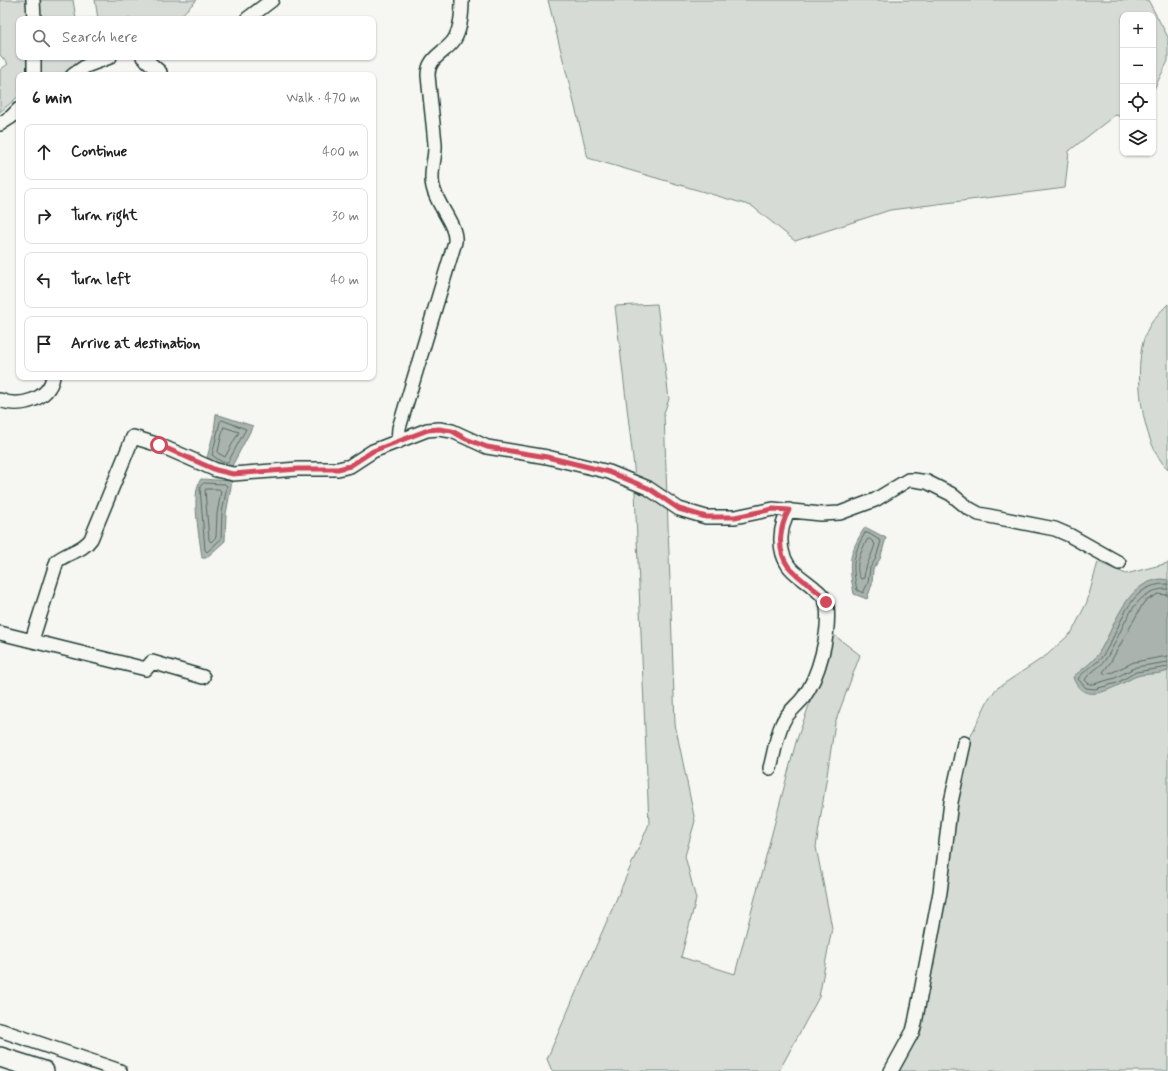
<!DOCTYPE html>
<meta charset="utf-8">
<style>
body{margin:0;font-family:Mynerve,sans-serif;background:#f6f6f6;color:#222}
.controls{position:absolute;right:12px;top:12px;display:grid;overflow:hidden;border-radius:8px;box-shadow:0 1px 3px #0004}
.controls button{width:36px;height:36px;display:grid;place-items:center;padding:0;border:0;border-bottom:1px solid #e0e0e0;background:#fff;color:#222;font:20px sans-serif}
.stop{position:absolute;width:12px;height:12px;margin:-9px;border:3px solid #d1495b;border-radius:50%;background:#fff}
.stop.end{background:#d1495b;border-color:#fff;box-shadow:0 1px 4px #0008}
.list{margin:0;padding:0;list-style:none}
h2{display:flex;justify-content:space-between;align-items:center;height:52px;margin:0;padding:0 16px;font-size:17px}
h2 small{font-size:13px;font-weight:400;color:#767676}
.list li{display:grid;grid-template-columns:26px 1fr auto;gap:12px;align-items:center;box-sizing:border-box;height:56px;margin:0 8px 8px;padding:0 8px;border:1px solid #e0e0e0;border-radius:8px}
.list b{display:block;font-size:15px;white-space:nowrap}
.list em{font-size:13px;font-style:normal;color:#767676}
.icon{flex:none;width:22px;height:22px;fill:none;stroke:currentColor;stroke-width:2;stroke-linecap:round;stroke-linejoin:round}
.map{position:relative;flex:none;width:1168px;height:1071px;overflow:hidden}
.search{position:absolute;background:#fff;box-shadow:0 1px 3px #0004;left:16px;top:16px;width:360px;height:44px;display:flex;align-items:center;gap:10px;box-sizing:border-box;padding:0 14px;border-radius:8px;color:#767676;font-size:15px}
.panel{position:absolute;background:#fff;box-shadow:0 1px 3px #0004;left:16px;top:72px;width:360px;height:308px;border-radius:8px}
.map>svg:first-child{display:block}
.green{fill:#d6dbd6;stroke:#7a8c85}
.water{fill:#aab3ae;stroke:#72847d}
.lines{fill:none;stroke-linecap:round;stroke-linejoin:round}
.shore{stroke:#576c65;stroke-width:1}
.minor-casing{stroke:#1f3d34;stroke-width:16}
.highway-casing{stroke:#1f3d34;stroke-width:22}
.minor{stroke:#f6f6f2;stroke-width:13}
.highway{stroke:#f6f6f2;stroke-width:19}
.route{stroke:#d1495b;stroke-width:5}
</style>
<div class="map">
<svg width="1168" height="1071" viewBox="0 0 1168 1071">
<rect width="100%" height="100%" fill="#f6f6f2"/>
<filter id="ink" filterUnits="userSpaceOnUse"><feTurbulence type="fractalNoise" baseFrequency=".025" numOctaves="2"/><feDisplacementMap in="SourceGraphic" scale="8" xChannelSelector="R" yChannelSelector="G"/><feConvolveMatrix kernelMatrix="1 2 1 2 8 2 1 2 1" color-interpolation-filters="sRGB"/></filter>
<g filter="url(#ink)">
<!-- green -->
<path class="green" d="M 0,0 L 73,0 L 76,19 L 19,19 L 19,57 L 87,57 L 61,75 L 19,75 L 19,96 L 0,112 L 0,70 L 8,64 L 0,55 Z
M 95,0 L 197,0 L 177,19 L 98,19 Z
M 548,0 L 1148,0 L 1168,37 L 1168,61 L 1153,91 L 1153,15 L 1123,15 L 1123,117 L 1115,115 L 1069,151 L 1065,188 L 890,210 L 795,241 L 752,206 L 588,158 Z
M 657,304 L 669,399 L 664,413 L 675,724 L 695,821 L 685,856 L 696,899 L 681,957 L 735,974 L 796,742 L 834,635 L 860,655 L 835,723 L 816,847 L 832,928 L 819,997 L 779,1071 L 552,1071 L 547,1059 L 649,824 L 634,467 L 615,306 Z
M 1168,304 L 1168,469 C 1141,445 1132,366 1146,333 C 1151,321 1159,313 1168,304 Z
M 1098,562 L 1126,574 L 1168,563 L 1168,1071 L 895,1071 L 916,1032 L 954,802 L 967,744 L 987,702 L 996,689 L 1047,655 L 1072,632 L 1087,602 Z"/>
<!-- water -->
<path class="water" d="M 216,414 L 253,426 L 232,466 L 221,466 L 207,458 L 214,431 Z
M 201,479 L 232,481 L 226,514 L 225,541 L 206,558 L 202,558 C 200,539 190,493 201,479 Z
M 865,527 L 886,538 L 880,559 L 873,569 L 872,584 L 867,599 L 854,594 C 848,562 848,555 865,527 Z
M 1161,579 L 1168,580 L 1168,671 C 1158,675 1147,673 1137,676 C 1118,684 1084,710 1073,677 C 1081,670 1092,663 1098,654 C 1115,628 1124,583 1161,579 Z"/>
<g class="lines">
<!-- shore -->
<path class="shore" d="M 222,420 L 246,429 L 228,462 L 222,462 L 212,455 L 220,422 Z
M 224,427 L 239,432 L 225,457 L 218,453 Z
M 204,483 L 225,484 L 227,486 L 222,513 L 221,539 L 207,552 L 205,550 L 200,487 Z
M 207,489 L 219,489 L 221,491 L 217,514 L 216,537 L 211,542 L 209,540 L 205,490 Z
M 865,533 L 868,533 L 881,541 L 876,558 L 870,568 L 868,583 L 863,593 L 857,590 C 852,566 852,555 865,533 Z
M 870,539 L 875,544 C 872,556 865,565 864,578 L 861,579 C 853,568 861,551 867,540 Z
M 1168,584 C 1125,582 1122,631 1101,658 C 1094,666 1083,671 1078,679 L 1086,688 L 1095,689 L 1117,683 L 1136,672 L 1168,667
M 1168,589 C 1130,587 1123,635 1105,660 C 1100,668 1089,672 1085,680 L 1089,684 L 1094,684 L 1115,678 L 1136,667 L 1168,662
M 1168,595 L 1158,594 L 1144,602 L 1110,663 L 1103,672 L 1105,674 L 1113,672 L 1134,662 L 1168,656"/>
<defs>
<path id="minor" d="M 33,0 L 34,19
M 247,19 L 272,0
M 143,57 L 160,72 L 160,75
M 34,75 L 34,57
M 73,75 L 86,66 L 110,57
M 0,124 L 11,117 L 19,109
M 0,400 C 19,408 49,400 53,377
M 398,442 L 399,428 L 455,242 C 457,225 437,206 433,187 C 429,171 436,159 435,144 C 433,121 430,98 428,75 C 428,57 445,53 454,40 C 461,29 462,13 462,0
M 0,633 L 146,669 L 152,662 L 203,677
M 32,640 L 57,561 C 68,552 83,551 91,539 L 133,437 L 159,445 L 216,470 L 233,474 L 298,469 L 338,469 L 350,466 L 373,451 L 427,430 L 439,429 L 452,431 L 487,447 L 547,457 L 609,472 L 648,488 L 679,509 L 706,517 L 735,517 L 773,509 L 821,514 L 840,513 L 875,500 L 908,480 L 914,480 L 927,482 L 951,494 L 968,508 L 979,514 L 1055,529 L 1069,535 L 1119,563
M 770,768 C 774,754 776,737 782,724 C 786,713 796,707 803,698 C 819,677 830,633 827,606 C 825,596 819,592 813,587 C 805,580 793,573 788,565 C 777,548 780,526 789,510
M 0,1030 L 120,1071
M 891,1071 L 913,1031 L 915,1023 L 940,892 L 951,802 L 964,743"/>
<path id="highway" d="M 0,1057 L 44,1071"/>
</defs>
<!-- minor casing -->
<use href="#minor" class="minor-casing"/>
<!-- highway casing -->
<use href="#highway" class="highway-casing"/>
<!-- minor -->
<use href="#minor" class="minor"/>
<!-- highway -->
<use href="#highway" class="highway"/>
</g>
</g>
<g class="lines" filter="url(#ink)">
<!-- route -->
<path class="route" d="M 159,445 L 216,470 L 233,474 L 298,469 L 338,469 L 350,466 L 373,451 L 428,430 L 439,429 L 452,431 L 466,439 L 487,447 L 547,457 L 609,472 L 648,488 L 679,509 L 706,517 L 735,517 L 773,509 L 789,510 C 780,526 776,549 788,566 C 797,577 812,587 823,596 L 826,602"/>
</g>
</svg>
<div class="controls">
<button>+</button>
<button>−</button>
<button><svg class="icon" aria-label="locate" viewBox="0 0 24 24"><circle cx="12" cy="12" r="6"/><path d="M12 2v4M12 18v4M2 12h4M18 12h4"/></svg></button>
<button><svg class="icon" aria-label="layers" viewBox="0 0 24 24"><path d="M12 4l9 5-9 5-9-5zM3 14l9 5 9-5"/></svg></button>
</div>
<div class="stop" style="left:159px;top:445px"></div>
<div class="stop end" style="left:826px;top:602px"></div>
<div class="search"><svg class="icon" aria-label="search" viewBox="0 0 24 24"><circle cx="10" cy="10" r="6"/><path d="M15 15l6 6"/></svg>Search here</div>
<section class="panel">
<h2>6 min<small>Walk · 470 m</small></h2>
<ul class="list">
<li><svg class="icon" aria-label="ahead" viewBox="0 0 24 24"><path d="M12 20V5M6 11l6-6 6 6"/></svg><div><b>Continue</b></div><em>400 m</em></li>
<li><svg class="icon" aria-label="right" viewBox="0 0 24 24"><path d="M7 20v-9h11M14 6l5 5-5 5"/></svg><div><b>Turn right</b></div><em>30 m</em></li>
<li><svg class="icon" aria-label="left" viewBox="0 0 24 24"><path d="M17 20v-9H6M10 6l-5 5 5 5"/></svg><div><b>Turn left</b></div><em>40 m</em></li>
<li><svg class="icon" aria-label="arrive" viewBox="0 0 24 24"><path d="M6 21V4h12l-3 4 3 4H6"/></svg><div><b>Arrive at destination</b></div></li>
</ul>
</section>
</div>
